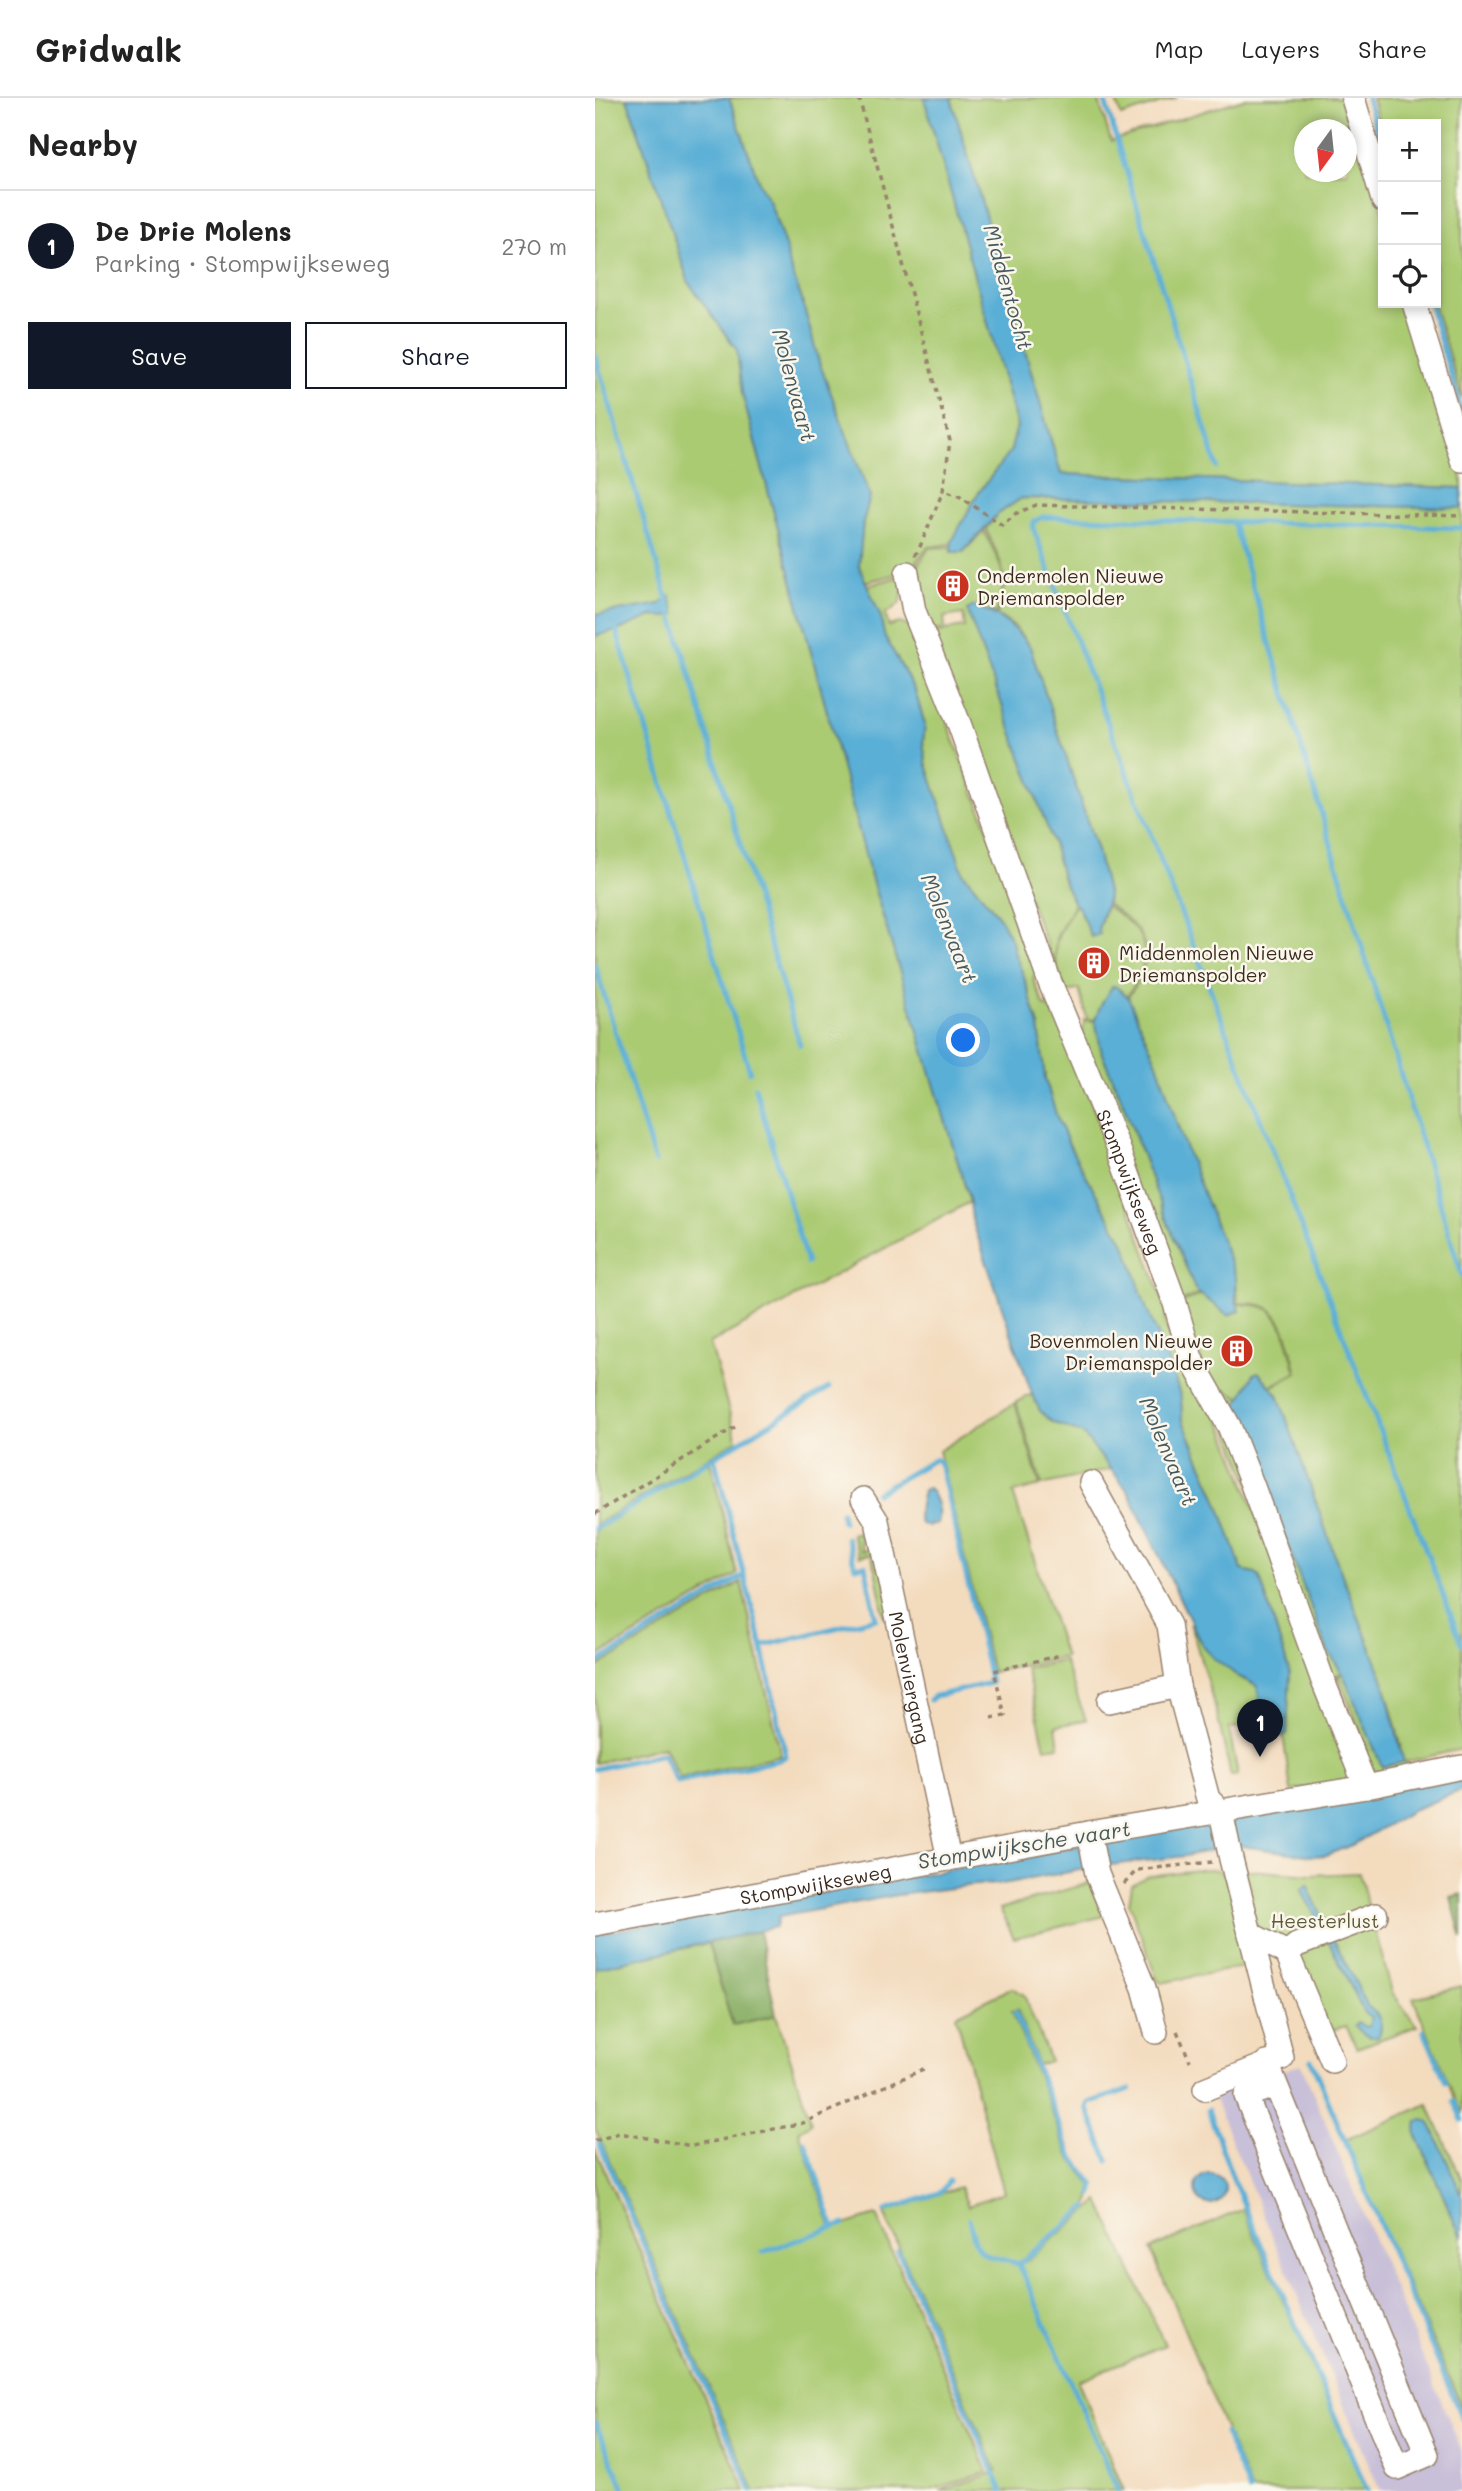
<!DOCTYPE html>
<meta charset="utf-8">
<style>
body{margin:0;font-family:Mali,sans-serif;background:#f6f6f6;color:#222}
.controls{position:absolute;right:21px;top:21px;display:grid;overflow:hidden;border-radius:0px;box-shadow:0 4px 10px #0003}
.controls button{width:63px;height:63px;display:grid;place-items:center;padding:0;border:0;border-bottom:2px solid #e0e0e0;background:#fff;color:#222;font:35px sans-serif}
.compass{position:absolute;left:699px;top:21px;width:63px;height:63px;border-radius:50%;background:#fff;box-shadow:0 4px 10px #0003;rotate:195deg}
.you{position:absolute;left:369px;top:943px;width:24px;height:24px;margin:-18px;border:5px solid #fff;border-radius:50%;background:#1a73e8;box-shadow:0 0 0 10px #1a73e833}
.badge{display:grid;place-items:center;width:46px;height:46px;border-radius:50%;background:#111827;color:#fff;font-size:23px;font-weight:700}
.pin{position:absolute;translate:-50% -58px;filter:drop-shadow(0 2px 4px #0008)}
.pin::after{content:'';position:absolute;top:37px;width:24px;height:21px;background:inherit;clip-path:polygon(0 0,100% 0,50% 100%)}
.list{margin:0;padding:0;list-style:none}
h2{display:flex;justify-content:space-between;align-items:center;height:91px;margin:0;padding:0 28px;font-size:30px}
h2 small{font-size:23px;font-weight:400;color:#767676}
.list li{display:grid;grid-template-columns:46px 1fr auto;gap:21px;align-items:center;box-sizing:border-box;height:112px;padding:0 28px;border-top:2px solid #e0e0e0}
.list b{display:block;font-size:26px;white-space:nowrap}
.list p{margin:0;font-size:23px;white-space:nowrap;color:#767676}
.list em{font-size:23px;font-style:normal;color:#767676}
.actions{display:flex;gap:14px;padding:21px 28px}
.actions a{flex:1;padding:16px 0;border:2px solid #111827;border-radius:0px;text-align:center;font-size:24px;color:#111827}
.actions .main{background:#111827;color:#fff}
.icon{flex:none;width:38px;height:38px;fill:none;stroke:currentColor;stroke-width:2;stroke-linecap:round;stroke-linejoin:round}
.map{position:relative;flex:none;width:867px;height:2393px;overflow:hidden}
header{display:flex;align-items:center;gap:42px;box-sizing:border-box;height:98px;padding:0 35px;background:#fff;border-bottom:2px solid #e0e0e0}
header strong{font-size:33px}
nav{display:flex;gap:38px;margin-inline-start:auto;font-size:24px}
main{display:flex}
aside{flex:1;background:#fff}
.map>svg:first-child{display:block}
.industrial{fill:#c8bfd8}
.green{fill:#abcb73;stroke:#737a48;stroke-width:2;fill-rule:evenodd}
.forest{fill:#88af65;stroke:#626c42;stroke-width:2}
.water{fill:#5aafd6;stroke:#4a6c7a;stroke-width:2}
.lines{fill:none;stroke-linecap:round;stroke-linejoin:round}
.stream{stroke:#5aafd6;stroke-width:5}
.minor-casing{stroke:#97826e;stroke-width:26}
.path{stroke:#97826e;stroke-width:3.5;stroke-dasharray:5 5;stroke-linecap:butt}
.minor{stroke:#fff;stroke-width:23}
.labels{text-anchor:middle;dominant-baseline:central;stroke-width:5;stroke-linejoin:round;paint-order:stroke}
.poi-label{font-size:19px;fill:#3b2a1e;stroke:#fbf7ec;text-anchor:start}
.street-label{font-size:19px;fill:#3b2a1e;stroke:#fbf7ec}
.park-label{font-size:19px;fill:#5d5a38;stroke:#fbf7ec}
.water-label{font-size:21px;font-style:italic;fill:#46595e;stroke:#fbf7ec}
</style>
<header>
<strong>Gridwalk</strong>
<nav><a>Map</a><a>Layers</a><a>Share</a></nav>
</header>
<main>
<aside>
<h2>Nearby<small></small></h2>
<ul class="list">
<li><span class="badge">1</span><div><b>De Drie Molens</b><p>Parking · Stompwijkseweg</p></div><em>270 m</em></li>
</ul>
<div class="actions"><a class="main">Save</a><a>Share</a></div>
</aside>
<div class="map">
<svg width="867" height="2393" viewBox="0 0 867 2393">
<rect width="100%" height="100%" fill="#fbf7ec"/>
<filter id="ink" filterUnits="userSpaceOnUse"><feTurbulence type="fractalNoise" baseFrequency=".0143" numOctaves="2"/><feDisplacementMap in="SourceGraphic" scale="14" xChannelSelector="R" yChannelSelector="G"/><feConvolveMatrix kernelMatrix="1 2 1 2 8 2 1 2 1" color-interpolation-filters="sRGB"/></filter>
<filter id="wash" filterUnits="userSpaceOnUse"><feTurbulence type="fractalNoise" baseFrequency=".00686" numOctaves="4" result="noise"/><feDisplacementMap in="SourceGraphic" scale="28" xChannelSelector="R" yChannelSelector="G"/><feGaussianBlur stdDeviation="1.57" result="paint"/><feColorMatrix in="noise" values="0 0 0 0 0 0 0 0 0 0 0 0 0 0 0 0 0 1.4 0 .05"/><feComposite in="paint" operator="in"/></filter>
<g filter="url(#wash)">
<rect width="100%" height="100%" fill="#f3dbbe"/>
<!-- industrial -->
<path class="industrial" d="M 706,1966 L 867,2353 L 867,2393 L 785,2393 L 618,1998 Z"/>
<!-- green -->
<path class="green" d="M 0,0 L 32,0 L 94,185 L 142,252 L 147,295 L 277,782 L 375,1104 L 115,1245 L 142,1342 L 0,1427 L 0,538 L 26,531 L 57,518 L 71,519 L 80,516 L 75,499 L 65,506 L 0,517 Z
M 134,0 L 329,0 L 422,328 L 416,352 L 382,397 L 356,446 L 333,449 L 323,461 L 318,472 L 270,484 L 264,468 L 264,456 L 268,424 L 275,399 L 224,264 L 206,199 L 193,164 L 192,154 L 175,105 L 165,88 Z
M 356,0 L 503,0 L 516,43 L 651,0 L 755,0 L 788,114 L 788,205 L 815,205 L 867,380 L 867,390 L 466,376 ZM 710,32 L 752,32 L 752,74 L 710,74 Z
M 520,0 L 582,0 L 526,18 Z
M 777,0 L 867,0 L 867,301 L 838,205 L 841,205 L 841,26 L 788,26 L 788,38 Z
M 427,400 L 867,410 L 867,1651 L 810,1664 L 817,1670 L 785,1677 L 761,1658 L 773,1653 L 744,1580 L 731,1583 L 748,1576 L 760,1601 L 806,1647 L 788,1581 L 742,1464 L 683,1297 L 677,1289 L 702,1275 C 696,1255 692,1219 671,1209 C 664,1205 651,1206 643,1205 L 641,1179 L 587,1041 L 562,965 L 533,899 C 562,857 555,834 512,806 L 513,798 L 502,753 L 435,549 L 420,529 L 402,517 C 416,477 407,468 391,431 L 403,416 Z
M 389,433 C 406,469 415,476 401,516 L 397,513 L 373,512 L 458,745 L 467,779 L 479,806 L 461,840 L 459,867 L 335,539 L 350,532 L 370,529 L 368,516 L 349,519 L 350,529 L 336,536 L 319,473 L 334,450 L 356,449 L 356,454 L 368,454 Z
M 306,478 C 308,500 311,504 290,516 L 294,528 L 305,525 L 316,529 L 445,867 L 438,881 L 449,907 L 465,917 L 573,1217 L 570,1222 L 576,1248 L 586,1258 L 626,1323 L 754,1664 L 755,1682 L 696,1693 L 688,1637 L 695,1576 L 665,1480 L 660,1475 L 647,1472 L 621,1399 L 587,1321 L 586,1300 L 571,1255 L 462,1020 L 450,981 L 444,928 L 428,876 L 420,857 L 417,843 L 403,817 L 368,775 L 331,664 L 328,644 L 330,627 L 320,593 L 289,537 L 272,488 Z
M 480,808 L 483,808 L 496,838 L 505,836 L 503,831 L 511,808 C 554,834 561,857 532,898 L 520,888 L 517,889 L 500,922 L 492,921 L 484,891 L 471,895 C 455,854 456,845 480,808 Z
M 489,922 L 501,924 L 507,956 L 525,997 L 572,1123 L 601,1193 L 606,1196 L 583,1204 L 487,951 Z
M 607,1197 L 633,1217 L 645,1213 L 643,1206 C 651,1207 664,1206 671,1210 C 691,1221 695,1255 701,1275 L 676,1288 L 664,1275 L 659,1276 L 647,1300 L 628,1290 L 646,1301 L 641,1309 L 640,1317 L 666,1377 L 732,1551 L 747,1575 L 731,1580 L 584,1205 Z
M 437,1296 L 446,1313 L 457,1324 L 488,1336 L 516,1371 L 447,1387 L 421,1304 Z
M 420,1305 L 445,1388 L 418,1395 L 470,1559 L 397,1574 L 344,1353 Z
M 115,1363 L 142,1476 L 0,1560 L 0,1433 Z
M 264,1434 L 267,1453 L 282,1450 L 297,1517 L 289,1518 L 277,1456 L 264,1458 L 257,1436 Z
M 146,1484 L 186,1657 L 85,1680 L 69,1649 L 0,1665 L 0,1570 Z
M 595,1525 L 607,1547 L 642,1578 L 662,1588 L 665,1604 L 661,1616 L 663,1624 L 634,1631 L 643,1677 L 636,1678 L 622,1616 Z
M 469,1563 L 491,1622 L 461,1628 L 464,1648 L 450,1650 L 431,1570 Z
M 612,1771 L 622,1772 L 631,1778 L 658,1867 L 566,1885 L 562,1881 L 534,1805 L 537,1787 L 552,1778 Z
M 642,1771 L 715,1777 L 764,1775 L 797,1894 L 822,1928 L 762,1950 L 751,1928 L 730,1934 L 691,1844 L 658,1830 Z
M 495,1785 L 509,1818 L 419,1840 L 405,1811 Z
M 113,1845 L 138,1927 L 181,1917 L 216,2025 L 204,2033 L 237,2131 L 281,2117 L 393,2374 L 333,2393 L 160,2393 L 0,2030 L 0,1870 Z
M 867,1888 L 867,2017 L 818,1900 Z
M 417,1890 L 429,1897 L 455,1963 L 443,1967 L 422,1911 L 417,1913 L 474,2058 L 497,2088 L 494,2106 L 425,2163 L 430,2164 L 504,2103 L 570,2247 L 483,2283 L 529,2393 L 345,2393 L 402,2374 L 289,2115 L 365,2089 L 373,2108 L 409,2094 L 361,1917 Z
M 833,2006 L 867,2083 L 867,2310 L 750,2042 Z
M 0,2051 L 151,2393 L 0,2393 Z
M 648,2111 L 771,2393 L 656,2393 L 556,2151 Z"/>
<!-- forest -->
<path class="forest" d="M 867,1796 L 867,1841 L 856,1799 Z
M 164,1833 L 181,1917 L 138,1927 L 113,1845 Z"/>
<!-- water -->
<path class="water" d="M 32,0 L 134,0 L 165,87 L 175,105 L 192,154 L 193,164 L 206,199 L 224,264 L 275,399 L 268,424 L 264,468 L 286,519 L 289,537 L 320,593 L 330,627 L 328,644 L 331,664 L 368,775 L 403,817 L 417,843 L 420,857 L 428,876 L 444,928 L 450,981 L 462,1019 L 475,1049 L 532,1151 L 553,1215 L 571,1255 L 586,1300 L 587,1321 L 621,1399 L 647,1472 L 660,1475 L 665,1480 L 695,1576 L 692,1636 L 676,1641 L 663,1624 L 661,1616 L 665,1604 L 662,1588 L 643,1578 L 619,1561 L 607,1547 L 533,1393 L 488,1336 L 457,1324 L 445,1313 L 437,1296 L 377,1122 L 375,1104 L 277,782 L 147,295 L 142,252 L 94,185 Z
M 329,0 L 356,0 L 466,376 L 867,390 L 867,410 L 427,400 L 403,416 L 368,454 L 356,454 L 357,443 L 382,397 L 416,352 L 422,328 Z
M 75,498 L 80,516 L 71,519 L 57,518 L 26,531 L 0,538 L 0,517 L 65,506 Z
M 379,508 C 404,516 419,528 435,549 L 502,753 L 513,798 L 503,831 L 505,836 L 496,839 L 483,808 L 480,808 L 467,779 L 458,745 L 372,512 Z
M 520,888 L 533,899 L 562,965 L 587,1041 L 641,1179 L 641,1202 L 645,1213 L 633,1217 L 601,1193 L 572,1123 L 525,997 L 507,956 L 500,921 L 508,903 L 517,889 Z
M 663,1274 L 683,1297 L 742,1464 L 788,1581 L 809,1664 L 787,1669 L 748,1576 L 732,1551 L 666,1377 L 640,1317 L 641,1309 L 659,1276 Z
M 333,1390 C 341,1399 346,1414 342,1425 L 333,1428 L 326,1426 L 323,1417 L 328,1392 Z
M 867,1678 L 867,1692 L 820,1711 L 759,1746 L 732,1757 L 718,1758 L 640,1747 L 590,1758 L 507,1768 L 407,1786 L 379,1787 L 302,1797 L 183,1819 L 181,1829 L 0,1870 L 0,1836 Z
M 713,1787 L 715,1790 L 715,1794 L 733,1830 L 728,1831 L 707,1794 L 707,1791 Z
M 738,1840 L 773,1909 C 784,1915 790,1928 783,1939 C 771,1940 767,1936 760,1927 L 763,1924 L 770,1929 L 774,1928 L 776,1919 L 769,1915 L 733,1842 Z
M 826,2022 L 832,2023 L 836,2027 L 867,2097 L 867,2141 L 820,2033 L 822,2024 Z
M600 2091a15 15 0 1 1 30 0a15 15 0 1 1-30 0Z"/>
<g class="lines">
<!-- stream -->
<path class="stream" d="M 509,0 L 622,369
M 772,0 L 788,54
M 834,205 L 867,314
M 0,257 L 205,947
M 638,424 L 867,1178
M 867,430 L 447,419 L 439,424 L 438,430 L 867,1546
M 20,528 L 155,974
M 0,867 L 60,1064
M 160,989 L 212,1165
M 281,1395 L 340,1361 L 345,1365 L 396,1585 L 340,1598 L 335,1602
M 246,1414 L 248,1424
M 0,1431 L 119,1359
M 167,1548 L 281,1520 L 270,1467 L 260,1469 L 252,1440
M 0,1566 L 148,1478
M 0,1671 L 68,1656 L 82,1684 L 184,1662 L 191,1658 L 167,1548 L 119,1359 L 234,1290
M 420,1914 L 476,2057 L 499,2087 L 497,2097
M 829,1933 L 851,1984
M 716,1962 L 867,2320
M 859,2003 L 867,2022
M 613,2012 L 640,2086 L 772,2393
M 210,2044 L 239,2130
M 4,2045 L 157,2393
M 513,2063 L 492,2009 L 494,2005 L 535,1991
M 492,2109 L 424,2166 L 523,2393
M 290,2113 L 346,2094 L 354,2083
M 374,2121 C 383,2162 385,2155 424,2166
M 303,2153 L 407,2393
M 168,2154 L 249,2126
M 0,2324 L 30,2393
M 630,2335 L 654,2393"/>
</g>
</g>
<g filter="url(#ink)">
<g class="lines">
<defs>
<g id="minor">
<path d="M 758,0 L 788,102"/>
<path d="M 819,205 L 867,362"/>
<path id="s1" d="M 312,475 L 319,513 L 365,628 L 454,882 L 523,1049 L 579,1202 L 596,1261 L 634,1328 L 657,1386 L 728,1583 L 771,1689"/>
<path d="M 496,1385 L 574,1527 L 583,1588 L 613,1701 L 626,1714 L 636,1761 L 687,1960 L 610,1991"/>
<path id="s2" d="M 268,1401 L 282,1423 L 354,1761"/>
<path d="M 514,1603 L 583,1588"/>
<path d="M 494,1735 L 502,1776 L 549,1890 L 561,1934"/>
<path id="s3" d="M 0,1826 L 494,1735 L 771,1689 L 867,1669"/>
<path d="M 655,1836 L 692,1855 L 737,1963"/>
<path d="M 692,1855 L 702,1847 L 781,1817"/>
<path d="M 672,1965 L 832,2357 L 802,2370 L 651,1998 L 681,1987"/>
</g>
</defs>
<!-- minor casing -->
<use href="#minor" class="minor-casing"/>
<!-- path -->
<path class="path" d="M 264,0 L 355,343 L 348,393 L 364,398 L 407,427 L 420,416 L 441,407 L 867,418
M 320,458 L 324,451 L 348,393
M 0,1416 L 140,1329
M 396,1620 L 410,1617 L 399,1573 L 466,1557
M 529,1786 L 542,1772 L 617,1764
M 582,1933 L 595,1963
M 0,2043 L 24,2035 L 97,2048 L 208,2025 L 333,1969"/>
<!-- minor -->
<use href="#minor" class="minor"/>
</g>
</g>
<!-- icons -->
<defs>
<symbol id="building-disc" viewBox="-11 -11 22 22"><circle r="9.5" fill="#c8321e" stroke="#fbf7ec"/><path d="M-4-6H4V6H1V3H-1V6H-4ZM-2.5-4.3h1.7v1.8h-1.7ZM.8-4.3h1.7v1.8H.8ZM-2.5-1h1.7V.8h-1.7ZM.8-1h1.7V.8H.8Z" fill="#fff"/></symbol>
</defs>
<g fill-rule="evenodd">
<use href="#building-disc" x="339" y="469" width="38" height="38"/>
<use href="#building-disc" x="480" y="846" width="38" height="38"/>
<use href="#building-disc" x="623" y="1234" width="38" height="38"/>
</g>
<g class="labels">
<!-- poi labels -->
<g class="poi-label">
<text x="382" y="477">Ondermolen Nieuwe<tspan x="382" dy="22">Driemanspolder</tspan></text>
<text x="524" y="854">Middenmolen Nieuwe<tspan x="524" dy="22">Driemanspolder</tspan></text>
<text x="618" y="1242" text-anchor="end">Bovenmolen Nieuwe<tspan x="618" dy="22">Driemanspolder</tspan></text>
</g>
<!-- street labels -->
<g class="street-label">
<text stroke="none"><textPath href="#s1" startOffset="649">Stompwijkseweg</textPath></text>
<text stroke="none"><textPath href="#s2" startOffset="186">Molenviergang</textPath></text>
<text stroke="none"><textPath href="#s3" startOffset="224">Stompwijkseweg</textPath></text>
</g>
<!-- park labels -->
<g class="park-label">
<text x="730" y="1822">Heesterlust</text>
</g>
<!-- water labels -->
<g class="water-label">
<text transform="translate(414 189) rotate(74)">Middentocht</text>
<text transform="translate(200 287) rotate(75)">Molenvaart</text>
<text transform="translate(355 830) rotate(68)">Molenvaart</text>
<text transform="translate(574 1353) rotate(67)">Molenvaart</text>
<text transform="translate(429 1746) rotate(-9)">Stompwijksche vaart</text>
</g>
</g>
</svg>
<div class="controls">
<button>+</button>
<button>−</button>
<button><svg class="icon" aria-label="locate" viewBox="0 0 24 24"><circle cx="12" cy="12" r="6"/><path d="M12 2v4M12 18v4M2 12h4M18 12h4"/></svg></button>
</div>
<svg class="compass" viewBox="-18 -18 36 36"><path d="M0-13l5 13h-10z" fill="#e53935"/><path d="M0 13l5-13h-10z" fill="#767676"/></svg>
<div class="you"></div>
<div class="pin badge" style="left:665px;top:1659px">1</div>
</div>
</main>
